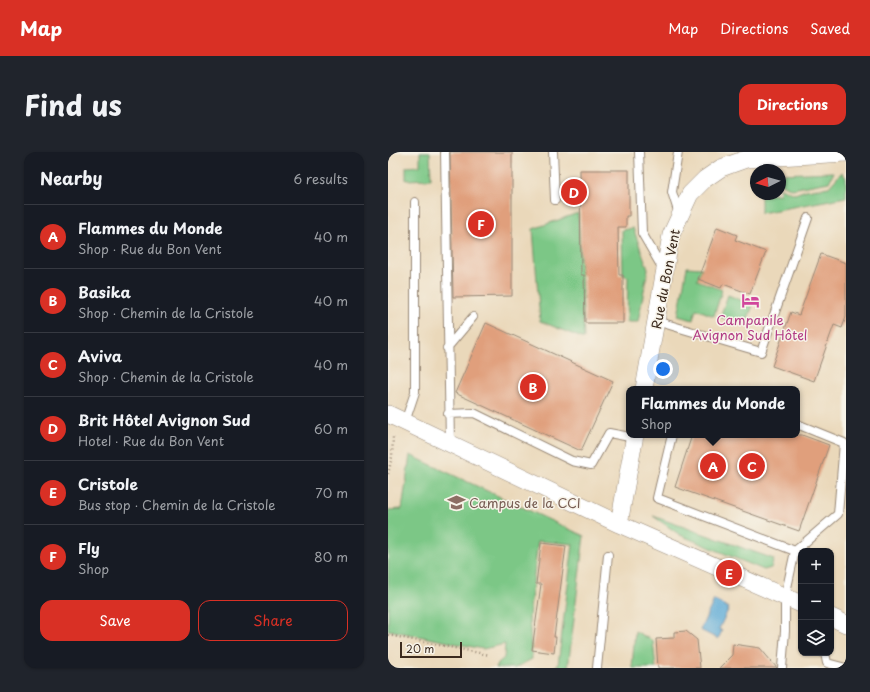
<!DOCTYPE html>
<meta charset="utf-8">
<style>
body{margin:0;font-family:"Playpen Sans",sans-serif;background:#20242c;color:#f1f3f6}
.controls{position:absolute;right:12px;bottom:12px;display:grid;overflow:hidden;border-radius:8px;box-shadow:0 1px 3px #0004}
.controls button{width:36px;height:36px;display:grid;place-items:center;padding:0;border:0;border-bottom:1px solid #363941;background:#171b24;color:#f1f3f6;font:20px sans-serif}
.compass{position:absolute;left:362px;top:12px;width:36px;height:36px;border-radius:50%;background:#171b24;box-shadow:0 1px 3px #0004;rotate:265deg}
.scale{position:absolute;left:12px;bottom:10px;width:62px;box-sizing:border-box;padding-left:4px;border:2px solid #3b2a1e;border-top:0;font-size:11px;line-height:14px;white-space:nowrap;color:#3b2a1e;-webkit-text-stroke:3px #f7f3e8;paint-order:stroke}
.you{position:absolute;left:275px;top:217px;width:14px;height:14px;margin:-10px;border:3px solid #fff;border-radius:50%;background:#1a73e8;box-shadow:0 0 0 6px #1a73e833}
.badge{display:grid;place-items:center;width:26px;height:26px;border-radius:50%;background:#d93025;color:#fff;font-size:13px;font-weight:700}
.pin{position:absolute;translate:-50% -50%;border:2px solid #fff;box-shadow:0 1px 4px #0006}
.popup{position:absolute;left:238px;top:234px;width:174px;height:52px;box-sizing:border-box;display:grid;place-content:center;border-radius:8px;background:#171b24;filter:drop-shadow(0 1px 3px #0005);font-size:13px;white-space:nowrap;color:#9ea1a6}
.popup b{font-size:15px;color:#f1f3f6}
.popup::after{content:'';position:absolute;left:50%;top:100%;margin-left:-8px;border:8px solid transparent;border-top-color:#171b24}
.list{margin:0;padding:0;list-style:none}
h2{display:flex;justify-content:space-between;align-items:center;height:52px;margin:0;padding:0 16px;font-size:17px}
h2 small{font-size:13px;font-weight:400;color:#9ea1a6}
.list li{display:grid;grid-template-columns:26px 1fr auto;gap:12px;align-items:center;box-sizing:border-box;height:64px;padding:0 16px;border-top:1px solid #363941}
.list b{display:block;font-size:15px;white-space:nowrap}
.list p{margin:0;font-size:13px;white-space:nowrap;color:#9ea1a6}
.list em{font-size:13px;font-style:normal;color:#9ea1a6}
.actions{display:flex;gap:8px;padding:12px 16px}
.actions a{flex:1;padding:9px 0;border:1px solid #d93025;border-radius:12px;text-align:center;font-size:14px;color:#d93025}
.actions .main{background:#d93025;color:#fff}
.icon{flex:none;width:22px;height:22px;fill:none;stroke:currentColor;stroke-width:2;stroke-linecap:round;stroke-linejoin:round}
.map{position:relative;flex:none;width:458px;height:516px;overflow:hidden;border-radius:12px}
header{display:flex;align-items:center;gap:24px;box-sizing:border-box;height:56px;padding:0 20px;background:#d93025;color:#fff}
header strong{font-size:19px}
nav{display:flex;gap:22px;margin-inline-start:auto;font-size:14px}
.intro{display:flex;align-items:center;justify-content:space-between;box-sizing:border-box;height:96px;padding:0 24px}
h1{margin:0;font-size:28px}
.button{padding:10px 18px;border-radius:12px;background:#d93025;color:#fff;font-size:14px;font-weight:700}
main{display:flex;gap:24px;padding:0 24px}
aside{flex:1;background:#171b24;border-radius:12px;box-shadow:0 1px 3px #0004}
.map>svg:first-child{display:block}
.built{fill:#ead8ba;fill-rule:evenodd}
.green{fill:#7bc786;stroke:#5b7852}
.water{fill:#5daad6;stroke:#4c6a7a}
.building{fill:#e09f7c}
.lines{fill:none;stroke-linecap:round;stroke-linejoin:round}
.lane-casing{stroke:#988876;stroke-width:10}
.street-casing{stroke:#988876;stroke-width:18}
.path{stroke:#988876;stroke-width:2.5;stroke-dasharray:1 3;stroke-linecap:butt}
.lane{stroke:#fff;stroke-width:8}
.street{stroke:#fff;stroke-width:17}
.labels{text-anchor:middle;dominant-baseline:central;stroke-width:3;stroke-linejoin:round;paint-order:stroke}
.street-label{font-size:13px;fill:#3b2a1e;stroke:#f7f3e8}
.hotel-label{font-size:13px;fill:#b23c85;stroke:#f7f3e8}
.education-label{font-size:13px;fill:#785e54;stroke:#f7f3e8;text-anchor:start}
</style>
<header>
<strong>Map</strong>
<nav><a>Map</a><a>Directions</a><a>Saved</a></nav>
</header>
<div class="intro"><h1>Find us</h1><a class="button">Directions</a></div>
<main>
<aside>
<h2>Nearby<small>6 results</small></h2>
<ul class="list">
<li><span class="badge">A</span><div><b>Flammes du Monde</b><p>Shop · Rue du Bon Vent</p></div><em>40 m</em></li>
<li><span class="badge">B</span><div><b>Basika</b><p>Shop · Chemin de la Cristole</p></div><em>40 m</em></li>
<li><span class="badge">C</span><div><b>Aviva</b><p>Shop · Chemin de la Cristole</p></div><em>40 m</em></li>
<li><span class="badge">D</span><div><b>Brit Hôtel Avignon Sud</b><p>Hotel · Rue du Bon Vent</p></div><em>60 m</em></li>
<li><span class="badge">E</span><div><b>Cristole</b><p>Bus stop · Chemin de la Cristole</p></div><em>70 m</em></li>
<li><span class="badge">F</span><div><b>Fly</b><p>Shop</p></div><em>80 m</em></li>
</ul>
<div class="actions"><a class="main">Save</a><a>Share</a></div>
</aside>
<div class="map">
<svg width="458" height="516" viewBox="0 0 458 516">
<rect width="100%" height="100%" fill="#f7f3e8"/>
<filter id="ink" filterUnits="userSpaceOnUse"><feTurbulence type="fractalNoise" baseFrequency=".025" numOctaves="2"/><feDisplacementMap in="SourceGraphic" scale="8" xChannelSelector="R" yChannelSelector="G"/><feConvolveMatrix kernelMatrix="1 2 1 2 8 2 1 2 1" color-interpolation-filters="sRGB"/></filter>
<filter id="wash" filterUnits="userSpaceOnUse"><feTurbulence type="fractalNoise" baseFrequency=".012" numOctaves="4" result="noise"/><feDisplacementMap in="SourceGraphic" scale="16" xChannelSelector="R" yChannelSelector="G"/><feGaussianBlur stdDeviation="0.9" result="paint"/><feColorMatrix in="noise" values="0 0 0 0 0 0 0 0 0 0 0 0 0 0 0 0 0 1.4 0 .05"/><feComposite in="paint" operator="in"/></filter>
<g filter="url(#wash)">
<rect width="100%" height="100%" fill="#f4e6cf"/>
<!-- built -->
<path class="built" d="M 0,0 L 458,0 L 458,516 L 0,516 ZM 368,18 L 392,18 L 392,42 L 368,42 ZM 241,237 L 409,237 L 409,283 L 241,283 ZM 413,399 L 443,399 L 443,501 L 413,501 Z"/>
<!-- green -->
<path class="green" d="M 32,0 L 42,0 L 43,27 L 18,28 L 18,15 L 32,14 Z
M 446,20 L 441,30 L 404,37 L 392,31 L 392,22 Z
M 454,20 L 458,26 L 458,45 L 373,61 L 373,42 L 392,42 L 392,36 L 407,42 L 418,38 L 441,35 Z
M 190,61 L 196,187 L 152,169 L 145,77 Z
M 245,76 L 260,117 L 250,170 L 239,170 L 240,125 L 235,123 L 234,78 Z
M 299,115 L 314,116 L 309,128 L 334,138 L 326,164 L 308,157 L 305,168 L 290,164 Z
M 340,143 L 365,153 L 358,172 L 332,165 Z
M 22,303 L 196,384 L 180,516 L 163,516 L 170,513 L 185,392 L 150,389 L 141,465 L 144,507 L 127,516 L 108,516 L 110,511 L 116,506 L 117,492 L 95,497 L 0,478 L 0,358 L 14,357 Z
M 265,364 L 386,407 L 383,416 L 376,418 L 292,383 Z
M 247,479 L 265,489 L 268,516 L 244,516 Z"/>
<!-- water -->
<path class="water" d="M 326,448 L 341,456 L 331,477 L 334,479 L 330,487 L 312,478 Z"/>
<g id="blocks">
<!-- building -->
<path class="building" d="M 62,0 L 124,0 L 124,144 L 65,145 Z
M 192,18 L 241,18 L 241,64 L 238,64 L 238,75 L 230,75 L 231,123 L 235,123 L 235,171 L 197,171 L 196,123 L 193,123 Z
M 329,75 L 349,83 L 347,88 L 378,100 L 362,142 L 335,132 L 333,136 L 310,127 Z
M 433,102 L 458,111 L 458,165 L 454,176 L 446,173 L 426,229 L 384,214 L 403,160 L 411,163 Z
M 98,171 L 225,229 L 193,299 L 67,241 Z
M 304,283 L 414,283 L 441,293 L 411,379 L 287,335 Z
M 153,391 L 178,394 L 166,485 L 168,485 L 166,501 L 144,498 L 153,432 L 148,432 Z
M 298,479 L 309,488 L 312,516 L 270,516 L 268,487 L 286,486 L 286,480 Z
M 345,492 L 372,496 L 389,516 L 331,516 L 344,503 Z"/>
</g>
</g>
<g filter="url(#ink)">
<use href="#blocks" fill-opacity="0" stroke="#988876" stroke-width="1"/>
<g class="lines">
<defs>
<path id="lane" d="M 57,0 L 62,291
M 165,0 L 167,48
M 251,0 L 254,81 L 275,117
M 290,0 L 284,40 L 291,62
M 268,169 L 373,200 L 420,66
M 59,196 L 85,165
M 60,262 L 86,261 L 184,309 L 203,313 L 221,281 L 247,286
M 17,270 L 27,240 L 27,50
M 284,283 L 269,346 L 407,399 L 397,445 L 397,479 L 394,516
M 407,399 L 450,362 L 456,291 L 409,272
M 437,501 L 439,511 L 458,516
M 209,516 L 220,403"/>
<path id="street" d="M 256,237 L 283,83 L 302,42 L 317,27 L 333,16 L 358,7 L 458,1
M 0,262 L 231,372 L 413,452
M 231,372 L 247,283
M 443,465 L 458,472"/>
</defs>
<!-- lane casing -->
<use href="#lane" class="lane-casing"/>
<!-- street casing -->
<use href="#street" class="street-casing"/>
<!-- path -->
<path class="path" d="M 0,322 L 4,305 L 5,285
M 0,483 L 102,503"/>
<!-- lane -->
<use href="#lane" class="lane"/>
<!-- street -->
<use href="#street" class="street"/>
</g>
</g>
<!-- icons -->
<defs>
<symbol id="hotel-bare" viewBox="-9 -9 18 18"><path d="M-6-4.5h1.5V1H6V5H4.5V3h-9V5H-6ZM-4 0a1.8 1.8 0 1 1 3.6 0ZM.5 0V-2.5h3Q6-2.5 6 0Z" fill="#d1479c" stroke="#f7f3e8" stroke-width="2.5" paint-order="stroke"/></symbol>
<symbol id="school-bare" viewBox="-9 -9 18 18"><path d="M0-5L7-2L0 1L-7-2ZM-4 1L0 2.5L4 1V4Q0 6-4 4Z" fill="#8d6e63" stroke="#f7f3e8" stroke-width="2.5" paint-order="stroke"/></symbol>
</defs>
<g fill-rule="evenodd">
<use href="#hotel-bare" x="350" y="136" width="25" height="25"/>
<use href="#school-bare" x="56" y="338" width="25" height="25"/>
</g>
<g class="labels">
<!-- street labels -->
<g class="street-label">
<text transform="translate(277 127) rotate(-79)">Rue du Bon Vent</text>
</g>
<!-- hotel labels -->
<g class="hotel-label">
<text x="362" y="167">Campanile<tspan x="362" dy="15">Avignon Sud Hôtel</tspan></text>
</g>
<!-- education labels -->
<g class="education-label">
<text x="81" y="350">Campus de la CCI</text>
</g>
</g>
</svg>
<div class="controls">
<button>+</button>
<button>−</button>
<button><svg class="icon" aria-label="layers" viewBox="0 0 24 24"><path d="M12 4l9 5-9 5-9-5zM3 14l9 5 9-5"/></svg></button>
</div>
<svg class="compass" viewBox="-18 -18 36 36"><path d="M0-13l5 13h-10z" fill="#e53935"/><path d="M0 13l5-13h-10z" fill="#9ea1a6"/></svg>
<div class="scale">20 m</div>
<div class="you"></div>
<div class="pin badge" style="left:325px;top:314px">A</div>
<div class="popup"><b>Flammes du Monde</b>Shop</div>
<div class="pin badge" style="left:145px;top:235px">B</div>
<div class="pin badge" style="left:364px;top:314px">C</div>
<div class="pin badge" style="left:186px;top:40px">D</div>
<div class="pin badge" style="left:341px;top:421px">E</div>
<div class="pin badge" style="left:93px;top:72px">F</div>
</div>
</main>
